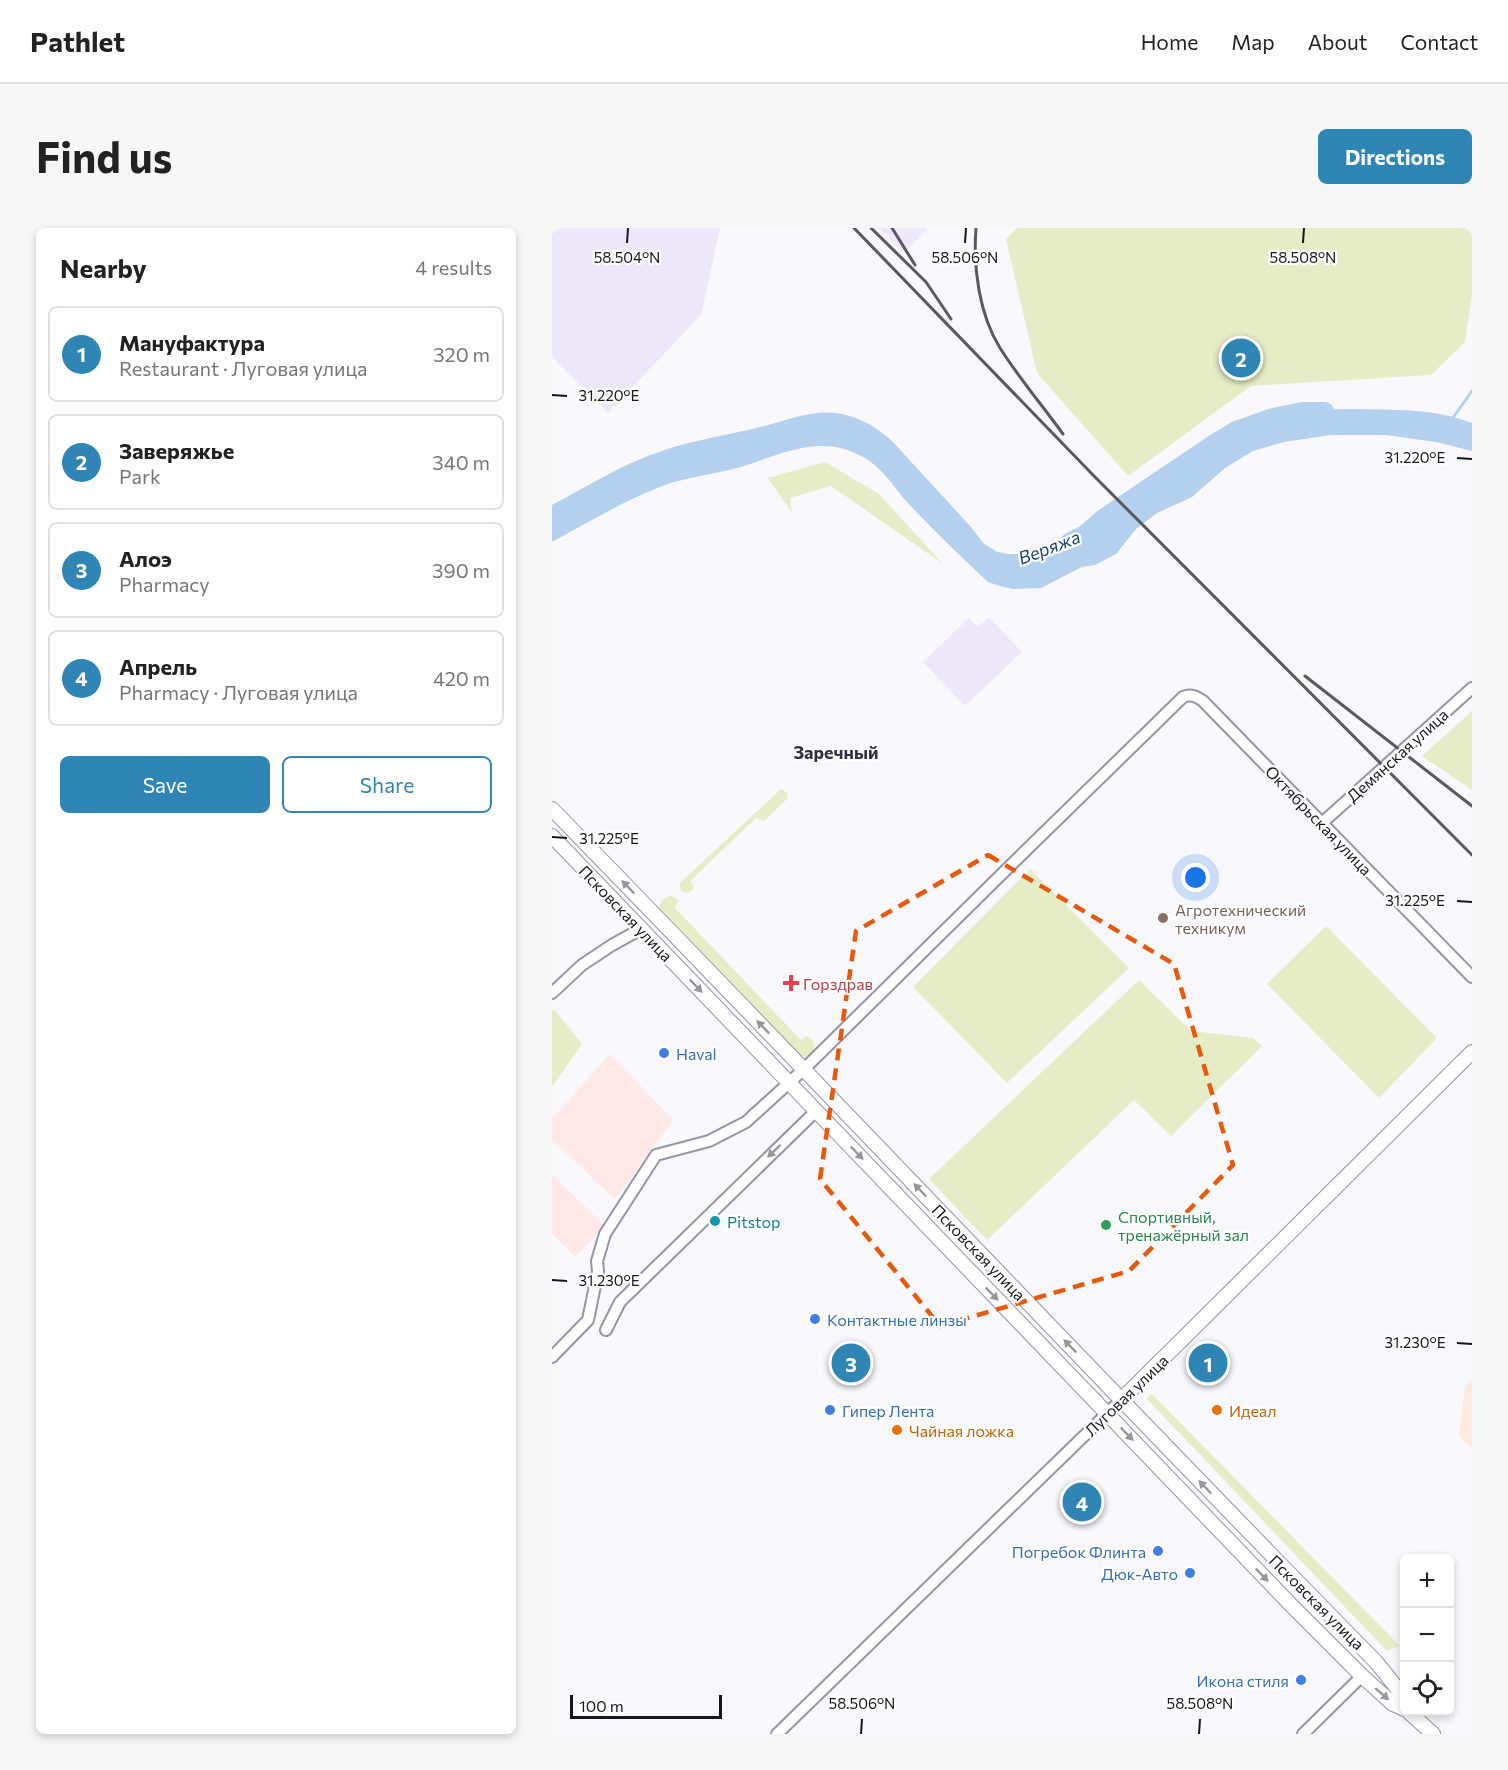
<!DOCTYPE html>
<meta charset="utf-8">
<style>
body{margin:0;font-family:Commissioner,sans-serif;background:#f6f6f6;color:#222}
.controls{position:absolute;right:18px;bottom:18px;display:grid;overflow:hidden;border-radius:9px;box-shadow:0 3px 9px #0003}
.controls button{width:54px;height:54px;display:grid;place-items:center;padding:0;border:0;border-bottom:2px solid #e0e0e0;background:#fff;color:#222;font:30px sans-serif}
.scale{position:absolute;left:18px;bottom:15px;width:152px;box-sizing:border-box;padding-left:6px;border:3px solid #17161e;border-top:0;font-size:16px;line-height:21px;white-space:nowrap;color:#17161e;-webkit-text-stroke:4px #fff;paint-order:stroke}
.you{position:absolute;left:644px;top:650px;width:21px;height:21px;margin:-15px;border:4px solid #fff;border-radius:50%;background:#1a73e8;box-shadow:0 0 0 9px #1a73e833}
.badge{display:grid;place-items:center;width:39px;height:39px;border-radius:50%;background:#2f86b4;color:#fff;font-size:20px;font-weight:700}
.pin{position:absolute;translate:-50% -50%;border:3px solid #fff;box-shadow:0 2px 6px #0006}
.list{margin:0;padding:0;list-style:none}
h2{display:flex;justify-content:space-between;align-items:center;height:78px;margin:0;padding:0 24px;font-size:26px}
h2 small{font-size:20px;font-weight:400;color:#767676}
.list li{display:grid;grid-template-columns:39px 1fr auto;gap:18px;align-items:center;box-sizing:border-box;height:96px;margin:0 12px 12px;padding:0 12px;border:2px solid #e0e0e0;border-radius:9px}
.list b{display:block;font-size:22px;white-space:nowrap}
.list p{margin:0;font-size:20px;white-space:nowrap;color:#767676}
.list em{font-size:20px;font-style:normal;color:#767676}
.actions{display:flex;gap:12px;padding:18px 24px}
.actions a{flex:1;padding:14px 0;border:2px solid #2f86b4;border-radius:9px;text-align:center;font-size:21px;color:#2f86b4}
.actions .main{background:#2f86b4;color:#fff}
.icon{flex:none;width:33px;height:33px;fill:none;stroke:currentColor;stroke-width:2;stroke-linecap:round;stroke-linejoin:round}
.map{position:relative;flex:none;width:920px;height:1506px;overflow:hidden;border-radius:9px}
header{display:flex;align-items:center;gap:36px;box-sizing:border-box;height:84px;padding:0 30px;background:#fff;border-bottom:2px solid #e0e0e0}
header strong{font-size:28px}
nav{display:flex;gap:33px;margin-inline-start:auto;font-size:21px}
.intro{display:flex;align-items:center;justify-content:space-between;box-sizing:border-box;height:144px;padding:0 36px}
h1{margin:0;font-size:42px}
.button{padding:15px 27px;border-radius:9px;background:#2f86b4;color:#fff;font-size:21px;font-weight:700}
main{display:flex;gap:36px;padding:0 36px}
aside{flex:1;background:#fff;border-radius:9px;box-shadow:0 3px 9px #0003}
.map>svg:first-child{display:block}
.commercial{fill:#fde8e7}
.built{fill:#ece8fa}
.education{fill:#ffe9dc}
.green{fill:#e6edc6}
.water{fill:#b3d0ef}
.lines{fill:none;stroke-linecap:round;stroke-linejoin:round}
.stream{stroke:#b3d0ef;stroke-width:3}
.river{stroke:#b3d0ef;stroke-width:18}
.minor-casing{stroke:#9793a8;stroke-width:14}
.major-casing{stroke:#9793a8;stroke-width:16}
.minor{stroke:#fff;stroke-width:10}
.major{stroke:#fff;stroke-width:14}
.rail{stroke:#5a5960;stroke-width:3}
.oneway{fill:#97969a}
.marked{fill:none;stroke:#e8590c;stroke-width:4.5;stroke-dasharray:12 8;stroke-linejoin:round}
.ticks{fill:none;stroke:#17161e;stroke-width:2}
.education-dot{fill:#8d6e63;stroke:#fff;stroke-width:2}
.health-dot{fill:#e0444e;stroke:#fff;stroke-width:2}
.shop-dot{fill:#3f7fe0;stroke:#fff;stroke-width:2}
.culture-dot{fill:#0f9aa8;stroke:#fff;stroke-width:2}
.leisure-dot{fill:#2e9e5b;stroke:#fff;stroke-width:2}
.food-dot{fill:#e8710a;stroke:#fff;stroke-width:2}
.labels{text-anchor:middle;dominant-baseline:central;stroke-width:4.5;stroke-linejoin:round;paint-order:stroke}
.street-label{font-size:16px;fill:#17161e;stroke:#fff}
.education-label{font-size:16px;fill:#785e54;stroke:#fff;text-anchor:start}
.health-label{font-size:16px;fill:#be3a42;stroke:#fff;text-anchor:start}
.shop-label{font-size:16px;fill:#366cbe;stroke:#fff;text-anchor:start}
.leisure-label{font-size:16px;fill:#27864d;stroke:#fff;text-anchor:start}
.culture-label{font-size:16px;fill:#0d838f;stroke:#fff;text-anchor:start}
.food-label{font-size:16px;fill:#c56008;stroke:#fff;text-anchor:start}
.water-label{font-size:18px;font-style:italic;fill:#1b456e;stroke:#fff}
.neighbourhood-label{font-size:18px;font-weight:bold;fill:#343042;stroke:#fff}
.ticks-label{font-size:15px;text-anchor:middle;fill:#17161e;stroke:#fff;stroke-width:4.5;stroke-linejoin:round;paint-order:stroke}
</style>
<header>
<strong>Pathlet</strong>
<nav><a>Home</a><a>Map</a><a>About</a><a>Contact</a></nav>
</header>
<div class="intro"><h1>Find us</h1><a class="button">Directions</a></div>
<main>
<aside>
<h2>Nearby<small>4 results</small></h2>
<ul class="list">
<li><span class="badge">1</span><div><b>Мануфактура</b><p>Restaurant · Луговая улица</p></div><em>320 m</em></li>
<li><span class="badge">2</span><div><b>Заверяжье</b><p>Park</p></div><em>340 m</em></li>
<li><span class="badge">3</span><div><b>Алоэ</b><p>Pharmacy</p></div><em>390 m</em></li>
<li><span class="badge">4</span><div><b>Апрель</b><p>Pharmacy · Луговая улица</p></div><em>420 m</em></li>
</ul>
<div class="actions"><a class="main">Save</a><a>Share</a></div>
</aside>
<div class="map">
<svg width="920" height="1506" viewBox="0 0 920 1506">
<rect width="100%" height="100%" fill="#f8f7fb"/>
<!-- commercial -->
<path class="commercial" d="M 58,826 L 121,892 L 63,971 L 0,912 L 0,891 Z
M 0,947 L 53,998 L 23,1029 L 0,1006 Z"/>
<!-- built -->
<path class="built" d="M 0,0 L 168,0 L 149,87 L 56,185 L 0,129 Z
M 327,0 L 376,0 L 352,25 Z
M 437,389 L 470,424 L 413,478 L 371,434 L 417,390 L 425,399 Z"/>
<!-- education -->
<path class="education" d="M 920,1152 L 920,1221 L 907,1208 L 913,1159 Z"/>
<!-- green -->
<path class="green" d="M 465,0 L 920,0 L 920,67 L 913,114 L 879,147 L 699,158 L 576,248 L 485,145 L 454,11 Z
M 273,234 L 327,266 L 391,336 L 279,258 L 238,270 L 240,285 L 216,250 Z
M 920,483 L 920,562 L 870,528 Z
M 229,561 L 236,565 L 235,571 L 213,592 L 210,593 L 205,589 L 138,653 L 141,656 L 141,661 L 136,665 L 130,663 L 128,659 L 128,655 Z
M 478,641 L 577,740 L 455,855 L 361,759 Z
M 119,668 L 124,670 L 126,673 L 123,680 L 249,812 L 254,808 C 260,809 263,815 263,821 L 258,827 L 253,829 L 248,827 L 108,681 C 107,674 113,669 119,668 Z
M 774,698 L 885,810 L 827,870 L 715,756 Z
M 587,752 L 639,803 L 701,810 L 710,818 L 619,908 L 582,872 L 435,1012 L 377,951 Z
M 2,781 L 30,816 L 0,859 L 0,783 Z
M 600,1166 L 848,1418 L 835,1423 L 594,1170 Z"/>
<!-- water -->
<path class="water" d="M 801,181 C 841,182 883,180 920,195 L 920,223 L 884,214 L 834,207 L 779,207 L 732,214 L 701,223 L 673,240 L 640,269 L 605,285 L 584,301 L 564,326 L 543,337 L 530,339 L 489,360 L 461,361 L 448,358 L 436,354 C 408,328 381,302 355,274 C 341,258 330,239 311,229 C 269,205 230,226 189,239 C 167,245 144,248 122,254 C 79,268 39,293 0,314 L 0,277 C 36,258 72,235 110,223 C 144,211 178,207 212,198 C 236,192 259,182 284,185 C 306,188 323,198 340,213 L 419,299 L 431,315 L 445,324 L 456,326 L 469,326 L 482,325 L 501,320 L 537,302 L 556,291 L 566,280 L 587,269 L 679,209 L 725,188 L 757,182 Z"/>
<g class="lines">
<!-- stream -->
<path class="stream" d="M 900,191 L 920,163"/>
<!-- river -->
<path class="river" d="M 517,314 L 533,306 L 551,290 L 661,216 L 684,202 L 721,189 L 750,183 L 773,183"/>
<defs>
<path id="minor" d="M 770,595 L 920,460
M 0,765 L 30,737 L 60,717 L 89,701
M 54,1102 L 68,1074 L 264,883
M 0,1129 L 36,1092 L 46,1043 L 45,1033 L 53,1006 L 104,927 L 157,913 L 194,894 L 251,842 L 460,636 L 631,469 C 639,466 644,468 651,473 L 920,749
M 225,1506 L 569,1172
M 751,1506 L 810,1448"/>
<path id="major" d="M 0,581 C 276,864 547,1152 825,1435 L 852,1469
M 0,608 L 739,1377 L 810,1448 L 841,1476 L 852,1481
M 569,1172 L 920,824
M 857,1484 L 881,1506"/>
</defs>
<!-- minor casing -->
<use href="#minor" class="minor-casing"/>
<!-- major casing -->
<use href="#major" class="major-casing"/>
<!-- minor -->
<use href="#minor" class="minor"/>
<!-- major -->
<use href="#major" class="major"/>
<!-- rail -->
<path class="rail" d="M 302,0 L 541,247 L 920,627
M 319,0 L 374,54 L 399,91
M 340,0 L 363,37
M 424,0 C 421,40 427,86 448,120 C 467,150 490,177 511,206
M 753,448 L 920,578"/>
</g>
<!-- one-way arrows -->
<defs><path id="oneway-solid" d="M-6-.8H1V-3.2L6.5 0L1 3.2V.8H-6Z" transform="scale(1.5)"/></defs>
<g class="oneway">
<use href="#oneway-solid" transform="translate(76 659) rotate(-134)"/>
<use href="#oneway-solid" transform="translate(144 758) rotate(46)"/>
<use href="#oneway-solid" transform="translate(211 799) rotate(-134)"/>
<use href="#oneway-solid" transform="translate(222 923) rotate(136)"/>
<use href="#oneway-solid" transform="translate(305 925) rotate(46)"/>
<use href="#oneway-solid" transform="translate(368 962) rotate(-134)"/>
<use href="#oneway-solid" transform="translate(440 1066) rotate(46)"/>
<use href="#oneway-solid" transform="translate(518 1118) rotate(-134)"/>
<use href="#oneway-solid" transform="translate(575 1206) rotate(46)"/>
<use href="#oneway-solid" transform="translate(653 1259) rotate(-134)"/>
<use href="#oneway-solid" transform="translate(710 1347) rotate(46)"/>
<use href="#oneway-solid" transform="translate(830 1466) rotate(41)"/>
</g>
<!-- marked area -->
<path class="marked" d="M 436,627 L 622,736 L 681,937 L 577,1043 L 388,1098 L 268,951 L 304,703 Z"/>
<!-- ticks -->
<path class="ticks" d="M 75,15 L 76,0M 413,15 L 414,0M 751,15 L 752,0M 0,167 L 15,168M 905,230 L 920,231M 0,609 L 15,610M 905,673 L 920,674M 0,1052 L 15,1053M 905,1115 L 920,1116M 309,1506 L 310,1491M 647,1506 L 648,1491"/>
<!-- markers -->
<circle class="education-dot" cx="611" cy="690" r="6"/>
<path class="health-dot" d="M236 746h6v6h6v6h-6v6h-6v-6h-6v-6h6z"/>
<g class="shop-dot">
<circle cx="112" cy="825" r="6"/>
<circle cx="263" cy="1091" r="6"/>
<circle cx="278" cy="1182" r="6"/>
<circle cx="606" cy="1323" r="6"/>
<circle cx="638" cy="1345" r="6"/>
<circle cx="749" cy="1452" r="6"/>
</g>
<circle class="culture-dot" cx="163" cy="993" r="6"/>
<circle class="leisure-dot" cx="554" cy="997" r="6"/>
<g class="food-dot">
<circle cx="665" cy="1182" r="6"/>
<circle cx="345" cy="1202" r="6"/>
</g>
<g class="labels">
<!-- street labels -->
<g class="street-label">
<text transform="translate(845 527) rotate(-42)">Демянская улица</text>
<text transform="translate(767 592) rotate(46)">Октябрьская улица</text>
<text transform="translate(74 685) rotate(46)">Псковская улица</text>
<text transform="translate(427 1024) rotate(46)">Псковская улица</text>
<text transform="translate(574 1167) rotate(-44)">Луговая улица</text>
<text transform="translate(765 1374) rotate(45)">Псковская улица</text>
</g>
<!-- education labels -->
<g class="education-label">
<text x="623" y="681">Агротехнический<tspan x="623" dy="18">техникум</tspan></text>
</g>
<!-- health labels -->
<g class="health-label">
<text x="251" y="755">Горздрав</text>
</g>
<!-- shop labels -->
<g class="shop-label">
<text x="124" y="825">Haval</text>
<text x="275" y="1091">Контактные линзы</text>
<text x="290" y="1182">Гипер Лента</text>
<text x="594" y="1323" text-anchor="end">Погребок Флинта</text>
<text x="626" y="1345" text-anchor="end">Дюк-Авто</text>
<text x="737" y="1452" text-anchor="end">Икона стиля</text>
</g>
<!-- leisure labels -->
<g class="leisure-label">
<text x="566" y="988">Спортивный,<tspan x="566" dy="18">тренажёрный зал</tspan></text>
</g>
<!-- culture labels -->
<g class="culture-label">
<text x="175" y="993">Pitstop</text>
</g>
<!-- food labels -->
<g class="food-label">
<text x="677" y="1182">Идеал</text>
<text x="357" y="1202">Чайная ложка</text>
</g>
<!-- water labels -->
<g class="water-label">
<text transform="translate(497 319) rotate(-21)">Веряжа</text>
</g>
<!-- neighbourhood labels -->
<g class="neighbourhood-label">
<text x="284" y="524">Заречный</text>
</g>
</g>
<g class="ticks-label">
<text x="75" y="35">58.504°N</text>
<text x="413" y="35">58.506°N</text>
<text x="751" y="35">58.508°N</text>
<text x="57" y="173">31.220°E</text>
<text x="863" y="235">31.220°E</text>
<text x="57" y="616">31.225°E</text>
<text x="863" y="678">31.225°E</text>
<text x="57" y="1058">31.230°E</text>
<text x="863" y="1120">31.230°E</text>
<text x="310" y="1481">58.506°N</text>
<text x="648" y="1481">58.508°N</text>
</g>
</svg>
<div class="controls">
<button>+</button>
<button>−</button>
<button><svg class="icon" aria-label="locate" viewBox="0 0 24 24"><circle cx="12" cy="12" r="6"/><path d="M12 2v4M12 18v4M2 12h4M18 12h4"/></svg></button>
</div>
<div class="scale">100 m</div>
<div class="you"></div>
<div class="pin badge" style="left:656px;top:1135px">1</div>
<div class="pin badge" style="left:689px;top:130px">2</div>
<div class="pin badge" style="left:299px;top:1135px">3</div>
<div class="pin badge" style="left:530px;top:1274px">4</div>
</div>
</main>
